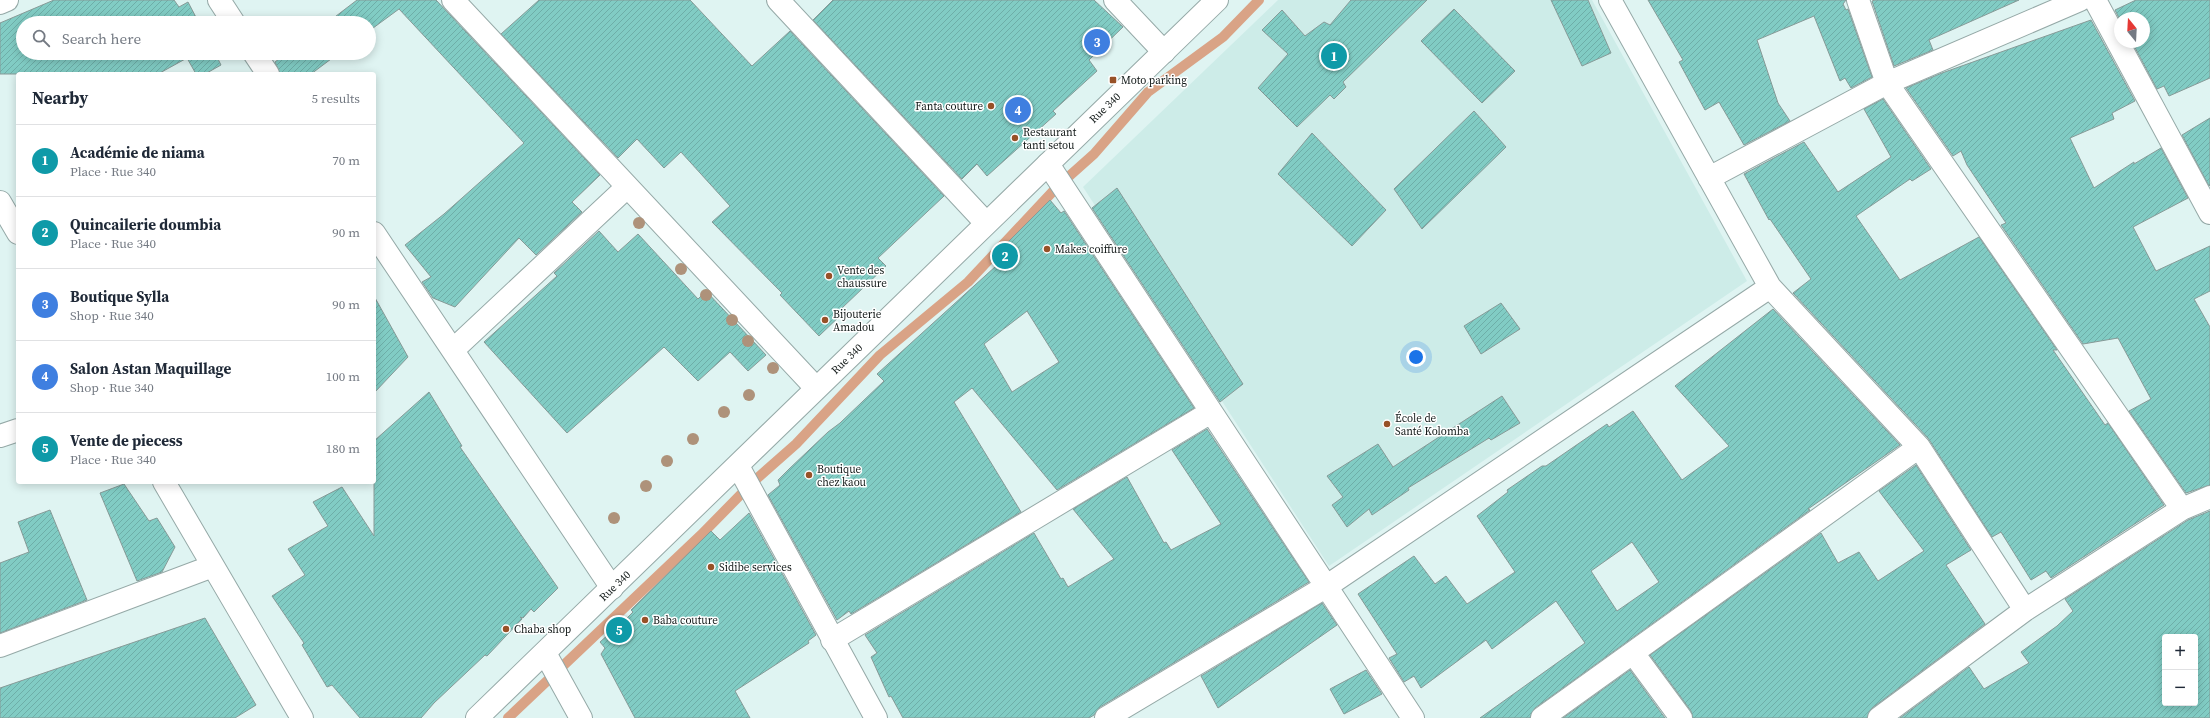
<!DOCTYPE html>
<meta charset="utf-8">
<style>
body{margin:0;font-family:"Source Serif 4",serif;background:#f6f6f7;color:#1f2937}
.controls{position:absolute;right:12px;bottom:12px;display:grid;overflow:hidden;border-radius:4px;box-shadow:0 2px 10px #0003}
.controls button{width:36px;height:36px;display:grid;place-items:center;padding:0;border:0;border-bottom:1px solid #e0e1e3;background:#fff;color:#1f2937;font:20px sans-serif}
.compass{position:absolute;left:2114px;top:12px;width:36px;height:36px;border-radius:50%;background:#fff;box-shadow:0 2px 10px #0003;rotate:342deg}
.you{position:absolute;left:1416px;top:357px;width:14px;height:14px;margin:-10px;border:3px solid #fff;border-radius:50%;background:#1a73e8;box-shadow:0 0 0 6px #1a73e833}
.badge{display:grid;place-items:center;width:26px;height:26px;border-radius:50%;background:#b45309;color:#fff;font-size:13px;font-weight:700}
.pin{position:absolute;translate:-50% -50%;border:2px solid #fff;box-shadow:0 1px 4px #0006}
.list{margin:0;padding:0;list-style:none}
h2{display:flex;justify-content:space-between;align-items:center;height:52px;margin:0;padding:0 16px;font-size:17px}
h2 small{font-size:13px;font-weight:400;color:#747a83}
.list li{display:grid;grid-template-columns:26px 1fr auto;gap:12px;align-items:center;box-sizing:border-box;height:72px;padding:0 16px;border-top:1px solid #e0e1e3}
.list b{display:block;font-size:15px;white-space:nowrap}
.list p{margin:0;font-size:13px;white-space:nowrap;color:#747a83}
.list em{font-size:13px;font-style:normal;color:#747a83}
.icon{flex:none;width:22px;height:22px;fill:none;stroke:currentColor;stroke-width:2;stroke-linecap:round;stroke-linejoin:round}
.map{position:relative;flex:none;width:2210px;height:718px;overflow:hidden}
.search{position:absolute;background:#fff;box-shadow:0 2px 10px #0003;left:16px;top:16px;width:360px;height:44px;display:flex;align-items:center;gap:10px;box-sizing:border-box;padding:0 14px;border-radius:22px;color:#747a83;font-size:15px}
.panel{position:absolute;background:#fff;box-shadow:0 2px 10px #0003;left:16px;top:72px;width:360px;height:412px;border-radius:4px}
.map>svg:first-child{display:block}
.built{fill:#cdece8}
.lines{fill:none;stroke-linecap:round;stroke-linejoin:round}
.stream{stroke:#d9a386;stroke-width:10}
.building{fill:url(#building-hatch);stroke:#869a97;fill-rule:evenodd}
.street-casing{stroke:#95a9a7;stroke-width:24}
.secondary-casing{stroke:#95a9a7;stroke-width:24}
.street{stroke:#fff;stroke-width:22}
.secondary{stroke:#fff;stroke-width:22}
.tree{fill:#ae927a}
.poi-dot{fill:#975127;stroke:#fff;stroke-width:1.5}
.labels{text-anchor:middle;dominant-baseline:central;stroke-width:3;stroke-linejoin:round;paint-order:stroke}
.poi-label{font-size:11px;fill:#111817;stroke:#fff;text-anchor:start}
.street-label{font-size:11px;fill:#111817;stroke:#fff}
</style>
<div class="map">
<svg width="2210" height="718" viewBox="0 0 2210 718">
<defs>
<pattern id="building-hatch" width="6" height="6" patternUnits="userSpaceOnUse"><rect width="6" height="6" fill="#81ccc4"/><path d="M-1 1l2-2M0 6l6-6M5 7l2-2" fill="none" stroke="#6eaea8"/></pattern>
</defs>
<rect width="100%" height="100%" fill="#dff4f2"/>
<!-- built -->
<path class="built" d="M 1278,0 L 1592,0 L 1747,281 L 1329,566 L 1083,187 Z"/>
<g class="lines">
<!-- stream -->
<path class="stream" d="M 508,718 L 701,535 L 753,482 L 796,444 L 880,355 L 968,282 L 1057,187 L 1094,154 L 1148,92 L 1223,37 L 1259,0"/>
</g>
<!-- building -->
<path class="building" d="M 54,0 L 174,0 L 179,7 L 188,2 L 199,23 L 23,23 L 23,53 L 215,53 L 221,65 L 205,74 L 196,74 L 187,58 L 158,74 L 0,74 L 0,23 Z
M 357,0 L 436,0 L 600,175 L 572,202 L 582,212 L 536,255 L 519,238 L 455,307 L 433,298 L 422,282 L 431,277 L 405,245 L 444,214 L 524,143 L 399,9 L 369,31 L 369,23 L 327,23 Z
M 539,0 L 690,0 L 752,66 L 790,31 L 944,196 L 878,258 L 886,266 L 842,308 L 845,311 L 819,336 L 780,295 L 782,293 L 712,222 L 730,206 L 681,152 L 664,168 L 637,139 L 618,158 L 501,34 Z
M 833,0 L 1094,0 L 1123,27 L 1089,60 L 1097,71 L 1053,111 L 1056,114 L 987,176 L 977,164 L 962,179 L 813,20 Z
M 1351,0 L 1427,0 L 1343,82 L 1346,87 L 1334,99 L 1330,95 L 1297,127 L 1258,88 L 1288,54 L 1262,30 L 1282,10 L 1305,36 L 1324,22 L 1330,25 Z
M 1551,0 L 1588,0 L 1611,53 L 1582,66 Z
M 1648,0 L 1846,0 L 1843,4 L 1846,10 L 1848,9 L 1872,77 L 1851,88 L 1845,78 L 1840,81 L 1814,16 L 1757,40 L 1778,103 L 1790,121 L 1744,145 L 1719,102 L 1705,110 L 1679,62 L 1683,60 Z
M 1875,0 L 2019,0 L 1929,40 L 1933,50 L 1894,66 L 1872,1 Z
M 2136,0 L 2210,0 L 2210,78 L 2169,96 L 2164,86 L 2157,89 L 2132,42 L 2144,42 L 2144,18 L 2120,18 L 2120,20 L 2115,10 Z
M 1454,9 L 1515,71 L 1482,103 L 1421,41 Z
M 2091,20 L 2135,101 L 2112,113 L 2114,119 L 2070,138 L 2094,188 L 2134,162 L 2134,164 L 2161,148 L 2188,198 L 2133,227 L 2156,271 L 2210,246 L 2210,291 L 2194,299 L 2210,327 L 2210,485 L 2186,493 L 2129,411 L 2151,399 L 2118,338 L 2083,344 L 2001,225 L 2006,223 L 1967,165 L 1961,151 L 1953,156 L 1906,88 L 1942,73 Z
M 287,53 L 339,53 L 311,74 L 280,74 L 275,62 Z
M 1883,99 L 1931,169 L 1912,181 L 1910,179 L 1856,216 L 1900,280 L 1979,237 L 2057,350 L 2053,350 L 2105,425 L 2108,423 L 2164,505 L 2051,578 L 2046,571 L 2031,580 L 2001,532 L 1992,537 L 1928,438 L 1793,293 L 1811,279 L 1770,219 L 1769,220 L 1744,174 L 1804,142 L 1838,192 L 1891,157 L 1864,109 Z
M 1474,111 L 1506,147 L 1422,229 L 1394,189 Z
M 2210,118 L 2210,185 L 2209,186 L 2182,135 Z
M 1312,133 L 1386,210 L 1352,246 L 1278,174 Z
M 1117,188 L 1243,384 L 1220,402 L 1092,208 Z
M 1050,200 L 1061,213 L 1064,211 L 1194,408 L 1057,490 L 972,388 L 954,402 L 1021,512 L 851,614 L 849,611 L 837,620 L 768,495 L 780,485 L 778,480 L 789,469 L 828,432 L 840,423 L 884,381 L 877,374 L 996,266 L 990,260 ZM 1027,311 L 1059,362 L 1012,392 L 984,344 Z
M 599,231 L 618,252 L 638,234 L 698,299 L 706,291 L 766,355 L 748,371 L 730,352 L 698,381 L 664,347 L 567,433 L 484,342 L 557,276 L 554,273 Z
M 374,296 L 408,357 L 374,393 Z
M 1501,303 L 1520,329 L 1481,354 L 1464,326 Z
M 1773,309 L 1900,445 L 1808,509 L 1810,510 L 1535,708 L 1530,718 L 1480,718 L 1585,643 L 1556,601 L 1492,649 L 1486,640 L 1421,688 L 1414,676 L 1404,682 L 1389,658 L 1397,654 L 1358,594 L 1414,556 L 1435,584 L 1446,576 L 1467,604 L 1515,572 L 1477,516 L 1508,492 L 1507,490 L 1542,466 L 1546,466 L 1607,424 L 1609,427 L 1633,411 L 1682,480 L 1729,446 L 1675,386 ZM 1632,542 L 1659,582 L 1617,611 L 1591,571 Z
M 429,392 L 462,446 L 460,447 L 558,588 L 534,612 L 531,609 L 523,618 L 520,617 L 522,619 L 487,656 L 485,655 L 434,703 L 421,718 L 360,718 L 332,685 L 327,687 L 302,645 L 304,643 L 272,596 L 305,575 L 288,549 L 328,526 L 313,502 L 342,487 L 374,536 L 374,441 Z
M 1502,396 L 1520,423 L 1491,440 L 1489,438 L 1408,488 L 1409,490 L 1372,515 L 1369,509 L 1347,527 L 1332,505 L 1343,497 L 1327,476 L 1378,444 L 1393,467 Z
M 1207,429 L 1309,582 L 1100,707 L 1094,715 L 1089,718 L 903,718 L 891,696 L 889,697 L 871,657 L 877,653 L 865,635 L 1034,533 L 1061,579 L 1063,578 L 1068,587 L 1114,559 L 1073,509 L 1127,477 L 1164,543 L 1166,542 L 1171,550 L 1221,524 L 1172,450 Z
M 1916,465 L 1971,550 L 1946,565 L 1985,624 L 1872,708 L 1867,718 L 1693,718 L 1691,711 L 1650,655 L 1821,533 L 1838,563 L 1859,552 L 1878,581 L 1924,551 L 1879,491 Z
M 124,484 L 149,521 L 157,518 L 175,547 L 162,572 L 137,581 L 100,493 Z
M 50,510 L 87,600 L 0,633 L 0,563 L 29,552 L 18,522 Z
M 2210,511 L 2210,718 L 1900,718 L 1969,667 L 1984,689 L 2029,663 L 2021,652 L 2057,626 L 2073,611 L 2065,599 L 2188,520 ZM 2165,637 L 2195,637 L 2195,703 L 2165,703 Z
M 749,513 L 816,635 L 808,641 L 809,643 L 735,691 L 750,718 L 635,718 L 601,654 L 605,648 L 600,642 L 627,618 L 633,612 L 631,610 L 711,531 L 720,540 Z
M 1322,603 L 1337,625 L 1218,708 L 1201,676 Z
M 205,618 L 256,705 L 235,718 L 0,718 L 0,688 Z
M 1366,670 L 1382,694 L 1344,714 L 1330,689 Z
M 1630,670 L 1665,718 L 1563,718 Z"/>
<g class="lines">
<defs>
<path id="street" d="M 219,0 L 234,23
M 453,0 L 816,388
M 778,0 L 986,223
M 1115,0 L 1164,52
M 1610,0 L 1770,287 L 1919,447 L 2025,610
M 1858,0 L 1887,83 L 2182,509
M 2095,0 L 2210,213
M 0,3 L 7,0
M 254,53 L 268,74
M 1048,164 L 1413,718
M 1709,178 L 1887,83 L 2080,0
M 0,202 L 18,233
M 374,233 L 612,588
M 453,350 L 627,187
M 0,436 L 18,430
M 738,466 L 876,718
M 164,482 L 302,718
M 832,640 L 1211,412
M 0,646 L 213,566
M 545,653 L 581,718
M 1633,653 L 1681,718
M 1106,718 L 1327,586 L 1770,287
M 1542,718 L 1919,447
M 1879,718 L 2025,610 L 2182,509 L 2210,497"/>
<path id="secondary" d="M 477,718 L 1217,0"/>
</defs>
<!-- street casing -->
<use href="#street" class="street-casing"/>
<!-- secondary casing -->
<use href="#secondary" class="secondary-casing"/>
<!-- street -->
<use href="#street" class="street"/>
<!-- secondary -->
<use href="#secondary" class="secondary"/>
</g>
<!-- trees -->
<g class="tree">
<circle cx="639" cy="223" r="6"/>
<circle cx="681" cy="269" r="6"/>
<circle cx="706" cy="295" r="6"/>
<circle cx="732" cy="320" r="6"/>
<circle cx="748" cy="341" r="6"/>
<circle cx="773" cy="368" r="6"/>
<circle cx="749" cy="395" r="6"/>
<circle cx="724" cy="412" r="6"/>
<circle cx="693" cy="439" r="6"/>
<circle cx="667" cy="461" r="6"/>
<circle cx="646" cy="486" r="6"/>
<circle cx="614" cy="518" r="6"/>
</g>
<!-- markers -->
<g class="poi-dot">
<rect x="1109" y="76" width="8" height="8" rx="2"/>
<circle cx="991" cy="106" r="4"/>
<circle cx="1015" cy="138" r="4"/>
<circle cx="1047" cy="249" r="4"/>
<circle cx="829" cy="276" r="4"/>
<circle cx="825" cy="320" r="4"/>
<circle cx="1387" cy="424" r="4"/>
<circle cx="809" cy="475" r="4"/>
<circle cx="711" cy="567" r="4"/>
<circle cx="645" cy="620" r="4"/>
<circle cx="506" cy="629" r="4"/>
</g>
<g class="labels">
<!-- poi labels -->
<g class="poi-label">
<text x="1121" y="80">Moto parking</text>
<text x="983" y="106" text-anchor="end">Fanta couture</text>
<text x="1023" y="132">Restaurant<tspan x="1023" dy="13">tanti setou</tspan></text>
<text x="1055" y="249">Makes coiffure</text>
<text x="837" y="270">Vente des<tspan x="837" dy="13">chaussure</tspan></text>
<text x="833" y="314">Bijouterie<tspan x="833" dy="13">Amadou</tspan></text>
<text x="1395" y="418">École de<tspan x="1395" dy="13">Santé Kolomba</tspan></text>
<text x="817" y="469">Boutique<tspan x="817" dy="13">chez kaou</tspan></text>
<text x="719" y="567">Sidibe services</text>
<text x="653" y="620">Baba couture</text>
<text x="514" y="629">Chaba shop</text>
</g>
<!-- street labels -->
<g class="street-label">
<text transform="translate(1105 108) rotate(-44)">Rue 340</text>
<text transform="translate(847 359) rotate(-44)">Rue 340</text>
<text transform="translate(615 586) rotate(-44)">Rue 340</text>
</g>
</g>
</svg>
<div class="controls">
<button>+</button>
<button>−</button>
</div>
<svg class="compass" viewBox="-18 -18 36 36"><path d="M0-13l5 13h-10z" fill="#e53935"/><path d="M0 13l5-13h-10z" fill="#747a83"/></svg>
<div class="you"></div>
<div class="pin badge" style="left:1334px;top:56px;background:#0f9aa8">1</div>
<div class="pin badge" style="left:1005px;top:256px;background:#0f9aa8">2</div>
<div class="pin badge" style="left:1097px;top:42px;background:#3f7fe0">3</div>
<div class="pin badge" style="left:1018px;top:110px;background:#3f7fe0">4</div>
<div class="pin badge" style="left:619px;top:630px;background:#0f9aa8">5</div>
<div class="search"><svg class="icon" aria-label="search" viewBox="0 0 24 24"><circle cx="10" cy="10" r="6"/><path d="M15 15l6 6"/></svg>Search here</div>
<section class="panel">
<h2>Nearby<small>5 results</small></h2>
<ul class="list">
<li><span class="badge" style="background:#0f9aa8">1</span><div><b>Académie de niama</b><p>Place · Rue 340</p></div><em>70 m</em></li>
<li><span class="badge" style="background:#0f9aa8">2</span><div><b>Quincailerie doumbia</b><p>Place · Rue 340</p></div><em>90 m</em></li>
<li><span class="badge" style="background:#3f7fe0">3</span><div><b>Boutique Sylla</b><p>Shop · Rue 340</p></div><em>90 m</em></li>
<li><span class="badge" style="background:#3f7fe0">4</span><div><b>Salon Astan Maquillage</b><p>Shop · Rue 340</p></div><em>100 m</em></li>
<li><span class="badge" style="background:#0f9aa8">5</span><div><b>Vente de piecess</b><p>Place · Rue 340</p></div><em>180 m</em></li>
</ul>
</section>
</div>
